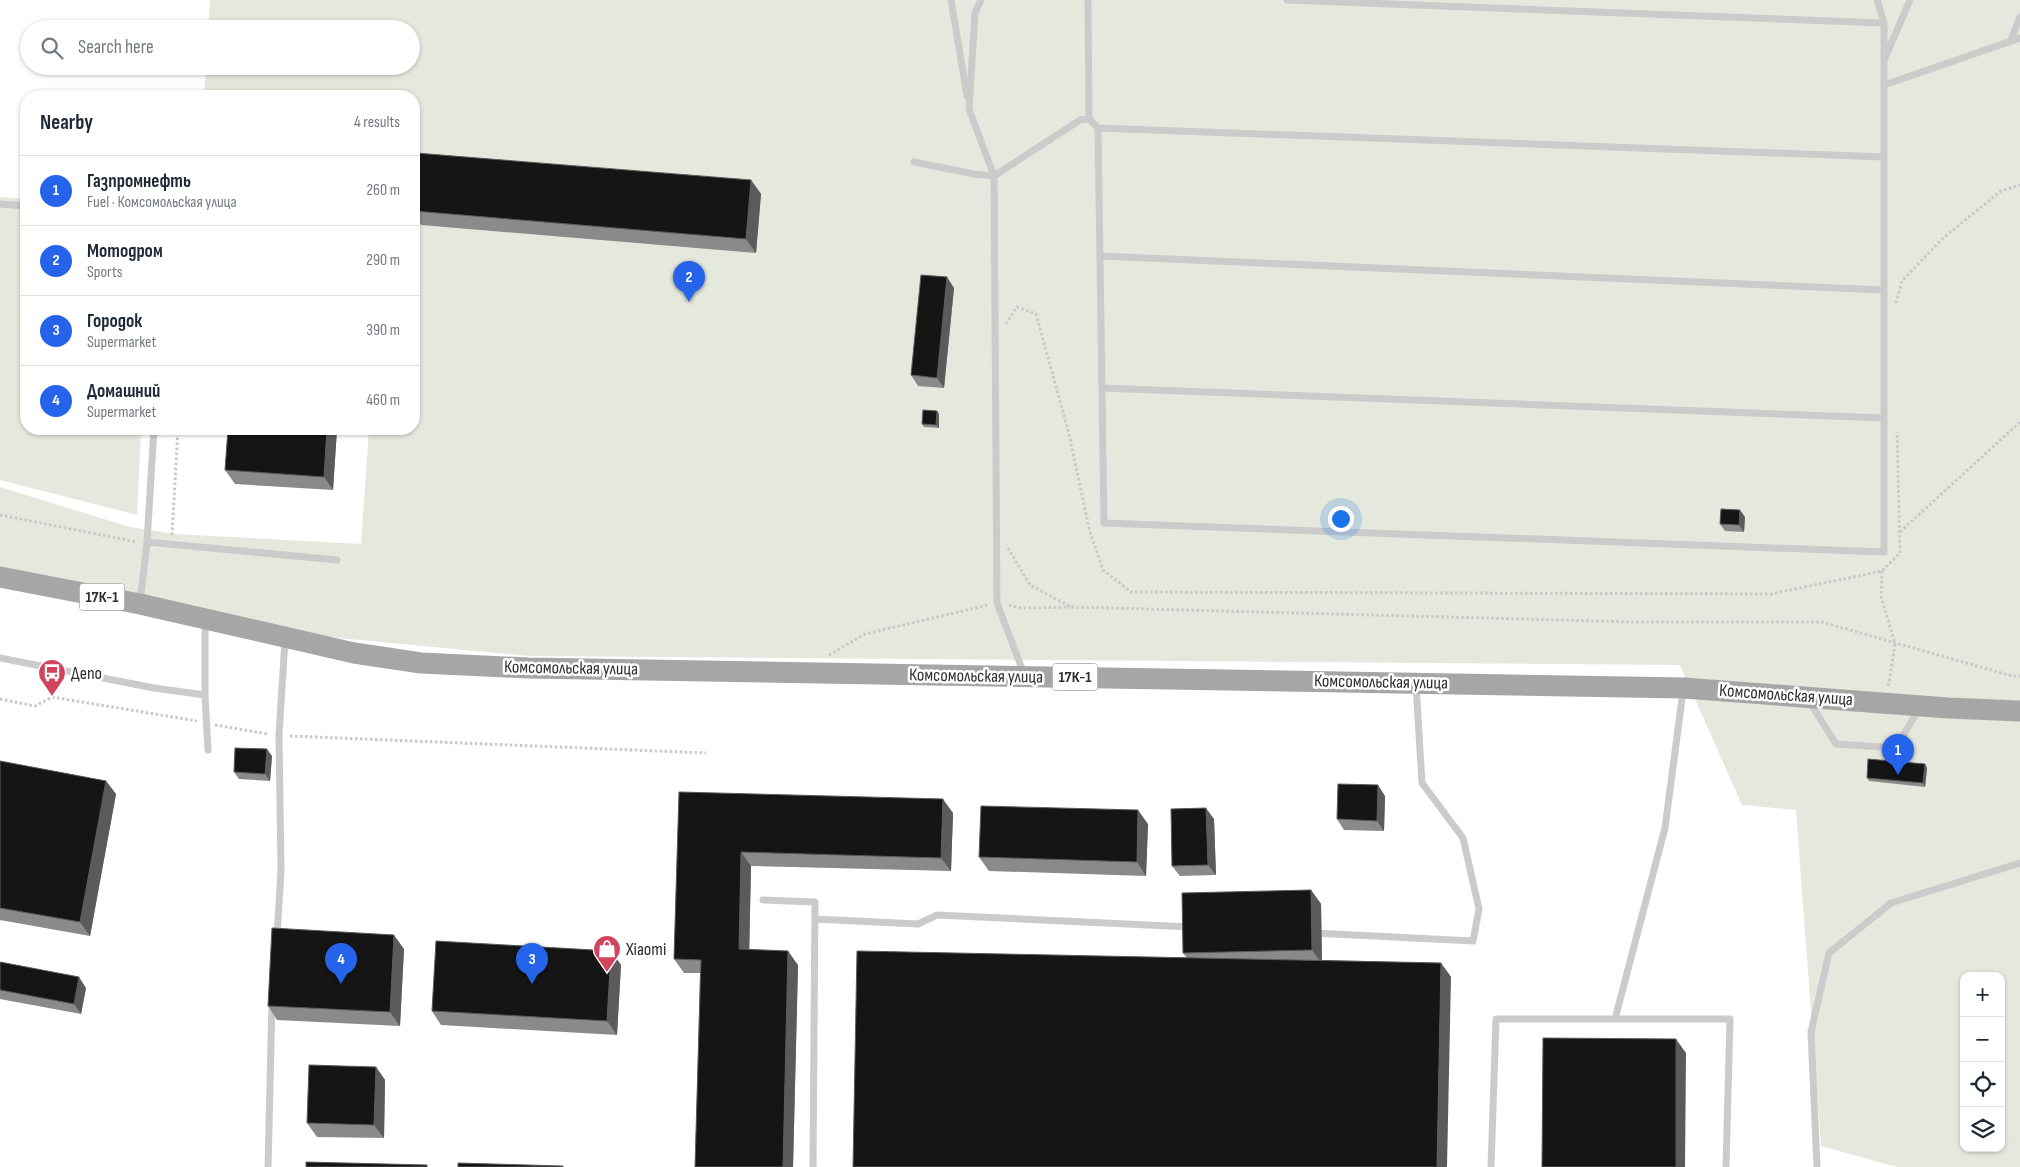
<!DOCTYPE html>
<meta charset="utf-8">
<style>
body{margin:0;font-family:"Sofia Sans Condensed",sans-serif;background:#f2f2f3;color:#1f2937}
.controls{position:absolute;right:15px;bottom:15px;display:grid;overflow:hidden;border-radius:10px;box-shadow:0 1px 4px #0004}
.controls button{width:45px;height:45px;display:grid;place-items:center;padding:0;border:0;border-bottom:1px solid #e0e1e3;background:#fff;color:#1f2937;font:25px sans-serif}
.you{position:absolute;left:1340px;top:518px;width:18px;height:18px;margin:-12px;border:4px solid #fff;border-radius:50%;background:#1a73e8;box-shadow:0 0 0 8px #1a73e833}
.badge{display:grid;place-items:center;width:32px;height:32px;border-radius:50%;background:#2563eb;color:#fff;font-size:16px;font-weight:700}
.pin{position:absolute;translate:-50% -41px;filter:drop-shadow(0 1px 2px #0008)}
.pin::after{content:'';position:absolute;top:26px;width:18px;height:15px;background:inherit;clip-path:polygon(0 0,100% 0,50% 100%)}
.list{margin:0;padding:0;list-style:none}
h2{display:flex;justify-content:space-between;align-items:center;height:65px;margin:0;padding:0 20px;font-size:21px}
h2 small{font-size:16px;font-weight:400;color:#747a83}
.list li{display:grid;grid-template-columns:32px 1fr auto;gap:15px;align-items:center;box-sizing:border-box;height:70px;padding:0 20px;border-top:1px solid #e0e1e3}
.list b{display:block;font-size:19px;white-space:nowrap}
.list p{margin:0;font-size:16px;white-space:nowrap;color:#747a83}
.list em{font-size:16px;font-style:normal;color:#747a83}
.icon{flex:none;width:28px;height:28px;fill:none;stroke:currentColor;stroke-width:2;stroke-linecap:round;stroke-linejoin:round}
.map{position:relative;flex:none;width:2020px;height:1167px;overflow:hidden}
.search{position:absolute;background:#fff;box-shadow:0 1px 4px #0004;left:20px;top:20px;width:400px;height:55px;display:flex;align-items:center;gap:12px;box-sizing:border-box;padding:0 18px;border-radius:28px;color:#747a83;font-size:19px}
.panel{position:absolute;background:#fff;box-shadow:0 1px 4px #0004;left:20px;top:90px;width:400px;height:345px;border-radius:20px}
.map>svg:first-child{display:block}
.green{fill:#e5e9dd;fill-rule:evenodd}
.lines{fill:none;stroke-linecap:round;stroke-linejoin:round}
.path{stroke:#c8c8c8;stroke-width:3;stroke-dasharray:2.5 2.5;stroke-linecap:butt}
.service{stroke:#cbcbcb;stroke-width:7}
.primary{stroke:#a6a6a6;stroke-width:21}
.wall{fill:#8a8a8a}
.shaded-wall{fill:#5b5b5b}
.building{fill:#151515;stroke:#5b5b5b}
.labels{text-anchor:middle;dominant-baseline:central;stroke-width:5;stroke-linejoin:round;paint-order:stroke}
.shield{fill:#fff;stroke:#6d6d6d;stroke-width:1}
.shield-label{font-size:16px;font-weight:bold;fill:#2e2e2e}
.street-label{font-size:18px;fill:#2e2e2e;stroke:#fff}
.poi-label{font-size:18px;fill:#2e2e2e;stroke:#fff;text-anchor:start}
</style>
<div class="map">
<svg width="2020" height="1167" viewBox="0 0 2020 1167">
<rect width="100%" height="100%" fill="#fff"/>
<!-- green -->
<path class="green" d="M 210,0 L 2020,0 L 2020,1167 L 1897,1167 L 1821,1146 L 1796,810 L 1742,805 L 1680,665 L 528,656 L 317,636 L 0,572 L 0,487 L 130,527 L 175,534 L 361,544 L 369,429 L 414,429 L 414,96 L 204,96 L 206,66 L 411,66 L 411,29 L 208,29 ZM 1964,976 L 2001,976 L 2001,1148 L 1964,1148 Z
M 0,197 L 26,199 L 26,429 L 141,429 L 137,515 L 0,480 Z"/>
<g class="lines">
<!-- path -->
<path class="path" d="M 1896,303 L 1902,281 L 1942,239 L 2001,191 L 2020,185
M 1006,324 L 1017,307 L 1036,314 L 1069,434 L 1090,532 L 1103,570 L 1131,592 L 1771,594 L 1882,571 L 1900,553 L 1897,432
M 0,515 L 137,542
M 1900,532 L 2020,422
M 172,535 L 178,429
M 1008,548 L 1030,585 L 1071,607 L 1635,622 L 1822,622 L 2012,676 L 2020,676
M 1882,571 L 1881,596 L 1895,644 L 1888,688
M 1009,605 L 1020,608 L 1070,607
M 829,655 L 865,634 L 988,605
M 0,699 L 35,706 L 52,697 L 197,721
M 215,725 L 268,734
M 290,736 L 706,753"/>
<!-- service -->
<path class="service" d="M 951,0 L 967,96
M 981,0 L 975,13 L 969,109 L 994,176 L 997,603 L 1024,674
M 1088,0 L 1089,119
M 1877,0 L 1884,23
M 2010,42 L 2020,17
M 1885,58 L 1910,0
M 1884,85 L 2020,38
M 1098,128 L 1104,523 L 1884,552 L 1884,157
M 914,162 L 974,174 L 994,176 L 1080,120 L 1089,119 L 1098,128 L 1884,157 L 1884,23 L 1287,0
M 0,204 L 26,206
M 1100,256 L 1884,290
M 1102,388 L 1884,418
M 147,542 L 337,560
M 140,603 L 147,542 L 154,429
M 0,658 L 154,688 L 205,695 L 205,621
M 205,695 L 208,750
M 1809,701 L 1836,744 L 1896,748 L 1919,708
M 763,900 L 815,902 L 813,1167
M 815,919 L 918,924 L 937,915 L 1190,927
M 1313,933 L 1473,941 L 1479,909 L 1463,838 L 1422,783 L 1416,685
M 277,936 L 281,871 L 279,735 L 285,640
M 1615,1019 L 1665,828 L 1683,691
M 268,1167 L 272,1002
M 1491,1167 L 1496,1019 L 1730,1019 L 1726,1167
M 1817,1167 L 1811,1032 L 1829,953 L 1891,903 L 2020,863"/>
<!-- primary -->
<path class="primary" d="M 0,577 L 140,604 L 354,653 L 421,663 L 528,668 L 1684,688 L 1948,708 L 2020,711"/>
</g>
<!-- wall -->
<path class="wall" d="M 751,180 L 761,194 L 756,253 L 421,225 L 414,215 L 414,211 Z
M 954,288 L 944,388 L 918,386 L 911,375 Z
M 937,411 L 939,414 L 939,428 L 924,427 L 922,424 Z
M 228,429 L 337,429 L 333,490 L 235,484 L 225,470 Z
M 1745,517 L 1744,532 L 1725,531 L 1720,524 Z
M 272,756 L 270,781 L 239,779 L 234,772 Z
M 0,761 L 106,781 L 116,794 L 90,936 L 0,920 Z
M 1925,764 L 1927,768 L 1925,787 L 1869,781 L 1867,778 Z
M 679,792 L 953,813 L 951,871 L 751,866 L 749,950 L 798,965 L 793,1167 L 695,1167 L 700,973 L 684,973 L 674,959 Z
M 1385,796 L 1384,831 L 1344,830 L 1337,819 Z
M 1214,819 L 1216,875 L 1180,876 L 1172,866 Z
M 1148,824 L 1146,876 L 989,871 L 979,857 Z
M 1311,890 L 1321,904 L 1322,960 L 1441,963 L 1451,977 L 1187,958 L 1183,953 Z
M 404,949 L 400,1026 L 277,1020 L 268,1006 Z
M 611,951 L 621,965 L 617,1035 L 441,1025 L 432,1011 Z
M 0,962 L 86,988 L 81,1014 L 0,999 Z
M 376,1067 L 385,1080 L 384,1138 L 317,1137 L 307,1123 Z"/>
<!-- shaded-wall -->
<path class="shaded-wall" d="M 751,180 L 761,194 L 756,253 L 746,239 Z
M 947,277 L 954,288 L 944,388 L 937,378 Z
M 937,411 L 939,414 L 939,428 L 936,425 Z
M 327,429 L 337,429 L 333,490 L 324,477 Z
M 1740,510 L 1745,517 L 1744,532 L 1739,525 Z
M 267,749 L 272,756 L 270,781 L 265,774 Z
M 1925,764 L 1927,768 L 1925,787 L 1923,783 Z
M 106,781 L 116,794 L 90,936 L 80,922 Z
M 1378,785 L 1385,796 L 1384,831 L 1377,821 Z
M 943,799 L 953,813 L 951,871 L 941,858 Z
M 1206,808 L 1214,819 L 1216,875 L 1208,865 Z
M 1138,810 L 1148,824 L 1146,876 L 1137,862 Z
M 741,852 L 751,866 L 749,963 L 739,949 Z
M 1311,890 L 1321,904 L 1322,964 L 1312,950 Z
M 394,935 L 404,949 L 400,1026 L 390,1012 Z
M 611,951 L 621,965 L 617,1035 L 607,1021 Z
M 788,951 L 798,965 L 793,1167 L 783,1167 Z
M 1441,963 L 1451,977 L 1447,1167 L 1437,1167 Z
M 79,977 L 86,988 L 81,1014 L 74,1004 Z
M 1676,1039 L 1686,1053 L 1685,1167 L 1676,1167 Z
M 376,1067 L 385,1080 L 384,1138 L 374,1125 Z"/>
<!-- building -->
<path class="building" d="M 416,153 L 751,180 L 746,239 L 414,211 L 414,178 Z
M 921,275 L 947,277 L 937,378 L 911,375 Z
M 923,410 L 937,411 L 936,425 L 922,424 Z
M 228,429 L 327,429 L 324,477 L 225,470 Z
M 1721,509 L 1740,510 L 1739,525 L 1720,524 Z
M 235,748 L 267,749 L 265,774 L 234,772 Z
M 1868,759 L 1925,764 L 1923,783 L 1867,778 Z
M 0,761 L 106,781 L 80,922 L 0,908 Z
M 1338,784 L 1378,785 L 1377,821 L 1337,819 Z
M 679,792 L 943,799 L 941,858 L 741,852 L 739,949 L 788,951 L 783,1167 L 695,1167 L 701,960 L 674,959 Z
M 981,806 L 1138,810 L 1137,862 L 979,857 Z
M 1206,808 L 1208,865 L 1172,866 L 1171,809 Z
M 1311,890 L 1312,950 L 1183,953 L 1182,893 Z
M 272,928 L 394,935 L 390,1012 L 268,1006 Z
M 436,941 L 611,951 L 607,1021 L 432,1011 Z
M 857,951 L 1441,963 L 1437,1167 L 853,1167 Z
M 0,962 L 79,977 L 74,1004 L 0,990 Z
M 1543,1038 L 1676,1039 L 1676,1167 L 1542,1167 Z
M 309,1065 L 376,1067 L 374,1125 L 307,1123 Z
M 306,1162 L 427,1165 L 427,1167 L 306,1167 Z
M 458,1163 L 563,1166 L 563,1167 L 458,1167 Z"/>
<!-- icons -->
<defs>
<symbol id="bus-pin" viewBox="-11 -11 22 30"><path d="M0 17L-7.5 6A9.5 9.5 0 1 1 7.5 6Z" fill="#d1445b" stroke="#fff"/><path d="M-5-6H5V4H4V6H2V4H-2V6H-4V4H-5ZM-3.5-4V0h7V-4ZM-3.5 1.2v1.5H-2V1.2ZM2 1.2v1.5H3.5V1.2Z" fill="#fff"/></symbol>
<symbol id="shop-pin" viewBox="-11 -11 22 30"><path d="M0 17L-7.5 6A9.5 9.5 0 1 1 7.5 6Z" fill="#d1445b" stroke="#fff"/><path d="M-5-2.5h2.3a2.7 3.5 0 0 1 5.4 0H5L5.5 6h-11ZM-1.5-2.5h3a1.5 2.3 0 0 0-3 0Z" fill="#fff"/></symbol>
</defs>
<g fill-rule="evenodd">
<use href="#bus-pin" x="36" y="657" width="32" height="43"/>
<use href="#shop-pin" x="591" y="933" width="32" height="43"/>
</g>
<g class="labels">
<!-- shield labels -->
<g class="shield">
<rect x="79.5" y="583.5" width="45" height="27" rx="4"/>
<rect x="1052.5" y="663.5" width="45" height="27" rx="4"/>
</g>
<g class="shield-label">
<text x="102" y="597">17К-1</text>
<text x="1075" y="677">17К-1</text>
</g>
<!-- street labels -->
<g class="street-label">
<text transform="translate(571 668) rotate(1)">Комсомольская улица</text>
<text transform="translate(976 676) rotate(1)">Комсомольская улица</text>
<text transform="translate(1381 682) rotate(1)">Комсомольская улица</text>
<text transform="translate(1786 695) rotate(4)">Комсомольская улица</text>
</g>
<!-- poi labels -->
<g class="poi-label">
<text x="71" y="673">Депо</text>
<text x="626" y="949">Xiaomi</text>
</g>
</g>
</svg>
<div class="controls">
<button>+</button>
<button>−</button>
<button><svg class="icon" aria-label="locate" viewBox="0 0 24 24"><circle cx="12" cy="12" r="6"/><path d="M12 2v4M12 18v4M2 12h4M18 12h4"/></svg></button>
<button><svg class="icon" aria-label="layers" viewBox="0 0 24 24"><path d="M12 4l9 5-9 5-9-5zM3 14l9 5 9-5"/></svg></button>
</div>
<div class="you"></div>
<div class="pin badge" style="left:1898px;top:775px">1</div>
<div class="pin badge" style="left:689px;top:302px">2</div>
<div class="pin badge" style="left:532px;top:984px">3</div>
<div class="pin badge" style="left:341px;top:984px">4</div>
<div class="search"><svg class="icon" aria-label="search" viewBox="0 0 24 24"><circle cx="10" cy="10" r="6"/><path d="M15 15l6 6"/></svg>Search here</div>
<section class="panel">
<h2>Nearby<small>4 results</small></h2>
<ul class="list">
<li><span class="badge">1</span><div><b>Газпромнефть</b><p>Fuel · Комсомольская улица</p></div><em>260 m</em></li>
<li><span class="badge">2</span><div><b>Мотодром</b><p>Sports</p></div><em>290 m</em></li>
<li><span class="badge">3</span><div><b>Городок</b><p>Supermarket</p></div><em>390 m</em></li>
<li><span class="badge">4</span><div><b>Домашний</b><p>Supermarket</p></div><em>460 m</em></li>
</ul>
</section>
</div>
